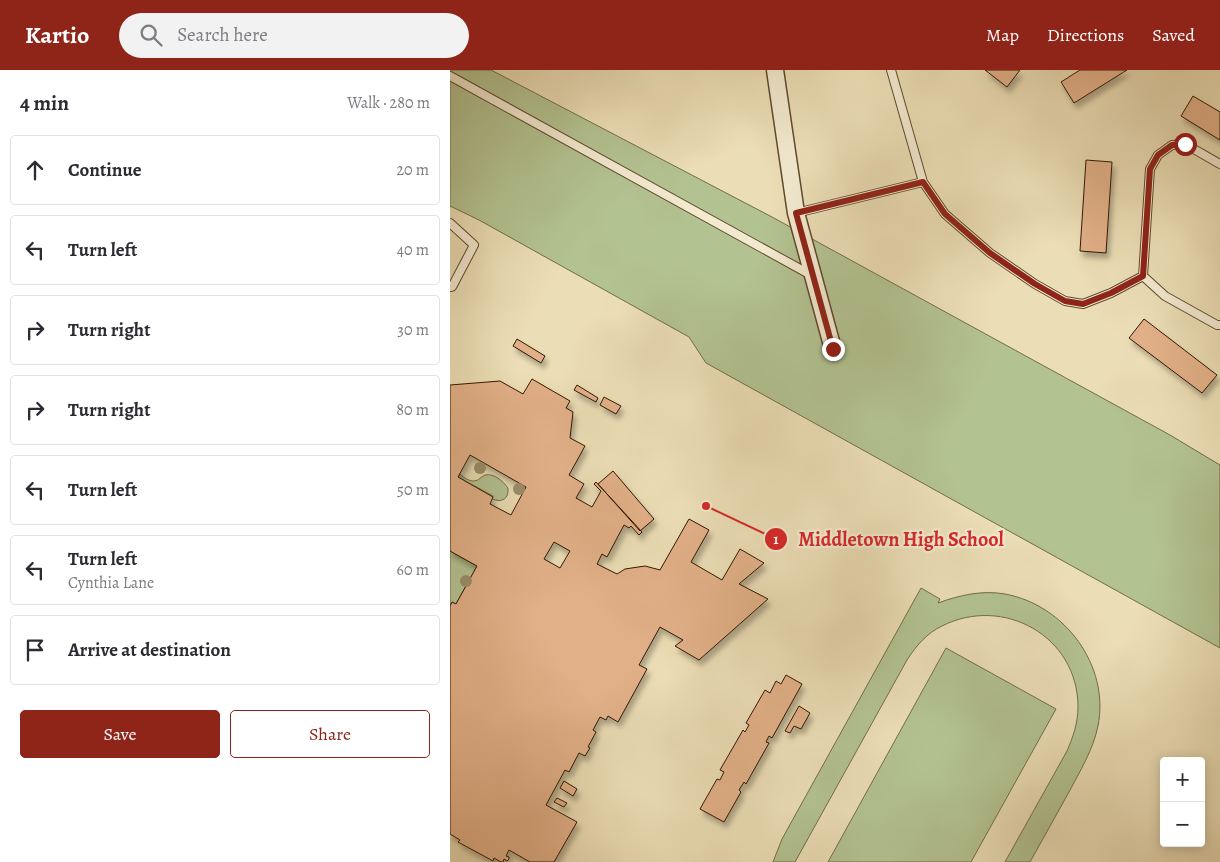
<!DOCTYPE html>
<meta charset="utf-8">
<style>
body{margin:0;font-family:Alegreya,serif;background:#f2f2f3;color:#2b2b33}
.controls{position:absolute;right:15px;bottom:15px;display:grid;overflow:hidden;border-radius:5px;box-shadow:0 2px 12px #0003}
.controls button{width:45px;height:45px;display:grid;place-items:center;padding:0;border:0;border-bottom:1px solid #e1e1e2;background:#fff;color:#2b2b33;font:25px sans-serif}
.stop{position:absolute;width:15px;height:15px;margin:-11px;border:4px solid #8f2418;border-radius:50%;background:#fff}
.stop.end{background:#8f2418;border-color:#fff;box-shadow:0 1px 5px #0008}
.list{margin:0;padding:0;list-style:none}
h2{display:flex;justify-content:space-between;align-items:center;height:65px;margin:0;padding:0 20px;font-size:21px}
h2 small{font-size:16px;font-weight:400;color:#7c7c81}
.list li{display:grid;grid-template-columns:32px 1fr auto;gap:15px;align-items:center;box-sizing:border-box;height:70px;margin:0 10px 10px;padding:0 10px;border:1px solid #e1e1e2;border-radius:5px}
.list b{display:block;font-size:19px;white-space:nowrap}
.list p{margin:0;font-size:16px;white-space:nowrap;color:#7c7c81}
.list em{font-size:16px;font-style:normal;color:#7c7c81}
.actions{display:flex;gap:10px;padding:15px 20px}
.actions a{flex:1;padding:11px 0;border:1px solid #8f2418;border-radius:5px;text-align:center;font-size:18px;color:#8f2418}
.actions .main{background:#8f2418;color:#fff}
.icon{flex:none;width:28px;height:28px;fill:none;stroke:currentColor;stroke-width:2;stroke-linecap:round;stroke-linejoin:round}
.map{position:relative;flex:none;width:770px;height:792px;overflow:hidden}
header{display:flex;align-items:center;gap:30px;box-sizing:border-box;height:70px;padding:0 25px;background:#8f2418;color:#fff}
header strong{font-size:24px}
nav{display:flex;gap:28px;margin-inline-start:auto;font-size:18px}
.search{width:350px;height:45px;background:#f2f2f3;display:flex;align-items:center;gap:12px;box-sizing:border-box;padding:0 18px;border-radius:28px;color:#7c7c81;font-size:19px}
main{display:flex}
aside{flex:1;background:#fff}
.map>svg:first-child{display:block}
.green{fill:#b3c291;stroke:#726d48}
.building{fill:#e2b088;stroke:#311800;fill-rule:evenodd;filter:url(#shadow)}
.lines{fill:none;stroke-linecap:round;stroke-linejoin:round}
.lane-casing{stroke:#60492d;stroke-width:10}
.street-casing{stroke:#60492d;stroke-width:19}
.lane{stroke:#f2e9cf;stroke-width:8}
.street{stroke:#f2e9cf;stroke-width:16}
.tree{fill:#9a8d6a}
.route{stroke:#8f2418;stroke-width:6}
.leader{fill:none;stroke:#d62828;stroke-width:2}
.callout-dot{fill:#d62828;stroke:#f2e9cf;stroke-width:2}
.mark-label{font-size:15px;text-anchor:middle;font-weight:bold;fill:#fff}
.callout-label{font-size:20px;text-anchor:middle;font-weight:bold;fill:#d62828;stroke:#f2e9cf;stroke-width:4.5;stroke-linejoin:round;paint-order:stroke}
</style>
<header>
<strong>Kartio</strong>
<div class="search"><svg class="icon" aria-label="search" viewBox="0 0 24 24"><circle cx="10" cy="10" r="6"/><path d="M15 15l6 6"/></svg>Search here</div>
<nav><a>Map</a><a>Directions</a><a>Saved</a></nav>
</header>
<main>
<aside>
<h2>4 min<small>Walk · 280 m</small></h2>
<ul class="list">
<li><svg class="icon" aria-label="ahead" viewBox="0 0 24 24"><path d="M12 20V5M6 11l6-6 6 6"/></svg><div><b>Continue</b></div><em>20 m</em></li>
<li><svg class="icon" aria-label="left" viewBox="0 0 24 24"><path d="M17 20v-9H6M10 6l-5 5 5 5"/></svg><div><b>Turn left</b></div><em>40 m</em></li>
<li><svg class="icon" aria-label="right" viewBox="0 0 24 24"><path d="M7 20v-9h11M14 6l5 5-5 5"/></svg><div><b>Turn right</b></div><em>30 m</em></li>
<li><svg class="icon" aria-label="right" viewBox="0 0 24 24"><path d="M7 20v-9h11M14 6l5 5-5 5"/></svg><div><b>Turn right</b></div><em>80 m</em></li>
<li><svg class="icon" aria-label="left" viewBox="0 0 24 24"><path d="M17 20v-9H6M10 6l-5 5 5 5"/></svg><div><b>Turn left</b></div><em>50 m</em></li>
<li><svg class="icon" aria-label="left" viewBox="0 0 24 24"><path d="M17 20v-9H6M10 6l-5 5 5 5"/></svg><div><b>Turn left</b><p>Cynthia Lane</p></div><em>60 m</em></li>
<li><svg class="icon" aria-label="arrive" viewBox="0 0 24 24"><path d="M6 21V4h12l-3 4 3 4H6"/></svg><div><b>Arrive at destination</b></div></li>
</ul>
<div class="actions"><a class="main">Save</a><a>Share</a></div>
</aside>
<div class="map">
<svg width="770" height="792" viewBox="0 0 770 792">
<defs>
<filter id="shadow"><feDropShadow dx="3" dy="5.5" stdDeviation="2.5" flood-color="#0004"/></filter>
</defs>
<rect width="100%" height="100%" fill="#ebddb5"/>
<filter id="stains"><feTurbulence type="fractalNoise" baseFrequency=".004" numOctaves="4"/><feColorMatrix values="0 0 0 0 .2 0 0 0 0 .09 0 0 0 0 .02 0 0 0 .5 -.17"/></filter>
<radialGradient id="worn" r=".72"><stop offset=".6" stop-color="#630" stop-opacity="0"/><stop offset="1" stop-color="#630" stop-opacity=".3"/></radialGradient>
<!-- green -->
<path class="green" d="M 0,0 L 41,0 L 322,147 L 720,365 L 770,395 L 770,578 L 256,293 L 239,267 L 29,150 L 0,136 Z
M 10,404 C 14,408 19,411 24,411 C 29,411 30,407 35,405 C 44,403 53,411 58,418 C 59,429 52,433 42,429 L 43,426 L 8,407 Z
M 0,481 L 27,496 L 6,534 L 2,532 L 0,536 Z
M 471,518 L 490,529 L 488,533 C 510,525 532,520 555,524 C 615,535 660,596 648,656 C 643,680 630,701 619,722 C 606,745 593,769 580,792 L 555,792 L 617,681 C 623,667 628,653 628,637 C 628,566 553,525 492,556 C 477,563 466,576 457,590 L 345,792 L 323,792 L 332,769 Z
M 496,578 L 606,639 L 521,792 L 378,792 Z"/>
<!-- building -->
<path class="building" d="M 535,0 L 570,0 L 557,17 Z
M 630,0 L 677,0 L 624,33 L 611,12 Z
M 743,26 L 770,42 L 770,70 L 731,46 Z
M 636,90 L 662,92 L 656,183 L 630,181 Z
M 694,249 L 767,305 L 752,323 L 679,268 Z
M 67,269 L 95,286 L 91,293 L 63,276 Z
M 82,309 L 120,331 L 116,338 L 123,342 L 120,368 L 135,376 L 119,405 L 134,414 L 126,428 L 142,437 L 151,421 L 144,414 L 146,412 L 192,462 L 189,465 L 181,456 L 179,458 L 174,455 L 157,487 L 152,484 L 147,494 L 167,504 L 175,499 L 195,496 L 210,500 L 239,449 L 259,460 L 241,492 L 272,510 L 290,479 L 314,493 L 289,514 L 318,529 L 249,590 L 225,576 L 233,570 L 210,557 L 189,595 L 197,599 L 168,652 L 158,646 L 156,650 L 150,647 L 143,660 L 146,662 L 138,677 L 140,678 L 135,686 L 129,683 L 119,702 L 115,700 L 96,735 L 127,752 L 104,792 L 80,792 L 59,780 L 56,786 L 59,787 L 59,789 L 57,791 L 54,789 L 53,792 L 51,792 L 44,788 L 43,791 L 8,772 L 10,770 L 0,764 L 0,536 L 2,532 L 6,534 L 27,496 L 0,481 L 0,315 L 50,311 L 73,324 ZM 20,385 L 76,417 L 61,445 L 40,434 L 43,427 L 8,407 ZM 104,472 L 120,481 L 110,498 L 94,489 Z
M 127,315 L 148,328 L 146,332 L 124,320 Z
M 154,327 L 171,336 L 166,344 L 150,335 Z
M 163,401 L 204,449 L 190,461 L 148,414 Z
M 336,605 L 352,614 L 322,668 L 319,666 L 316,672 L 319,673 L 296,714 L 294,712 L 289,720 L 291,722 L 274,752 L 250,739 L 267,709 L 270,710 L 274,702 L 270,700 L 293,660 L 295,662 L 299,655 L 296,653 L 315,620 L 320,623 L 326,611 L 331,614 Z
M 349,636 L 360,643 L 351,659 L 344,656 L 340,663 L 335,661 Z
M 114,711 L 127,719 L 123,726 L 110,718 Z
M 107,728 L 117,733 L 114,737 L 104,732 Z"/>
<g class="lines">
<defs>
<path id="lane" d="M 441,0 L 473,112 L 495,144 L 540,183 L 585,214 L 615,231 L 633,234 L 661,223 L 693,206
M 0,6 L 361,205
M 770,94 L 735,74 L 722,75 L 708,85 L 700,99 L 693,206 L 715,226 L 767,255 L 770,255
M 346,143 L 473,112
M 0,153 L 24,175 L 2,217 L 0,217"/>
<path id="street" d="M 325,0 L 346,143 L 383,279"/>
</defs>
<!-- lane casing -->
<use href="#lane" class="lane-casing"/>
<!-- street casing -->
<use href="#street" class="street-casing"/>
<!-- lane -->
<use href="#lane" class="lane"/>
<!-- street -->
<use href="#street" class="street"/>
</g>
<!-- trees -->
<g class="tree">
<circle cx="30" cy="398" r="6"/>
<circle cx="69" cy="419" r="6"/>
<circle cx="16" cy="511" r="6"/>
</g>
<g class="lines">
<!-- route -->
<path class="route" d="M 383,279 L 346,143 L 473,112 L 495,144 L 540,183 L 585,214 L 615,231 L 633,234 L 661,223 L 693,206 L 700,99 L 708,85 L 722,75 L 735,74"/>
</g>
<!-- callouts -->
<path class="leader" d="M256 436L326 469"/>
<g class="callout-dot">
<circle cx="256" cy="436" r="5"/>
<circle cx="326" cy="469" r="12"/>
</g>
<g class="mark-label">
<text x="326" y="474">1</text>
</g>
<g class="callout-label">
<text x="451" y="476">Middletown High School</text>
</g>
<rect width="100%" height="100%" filter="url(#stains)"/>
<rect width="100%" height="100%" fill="url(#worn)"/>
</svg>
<div class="controls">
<button>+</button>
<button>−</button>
</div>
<div class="stop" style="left:735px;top:74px"></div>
<div class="stop end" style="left:383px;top:279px"></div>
</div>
</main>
